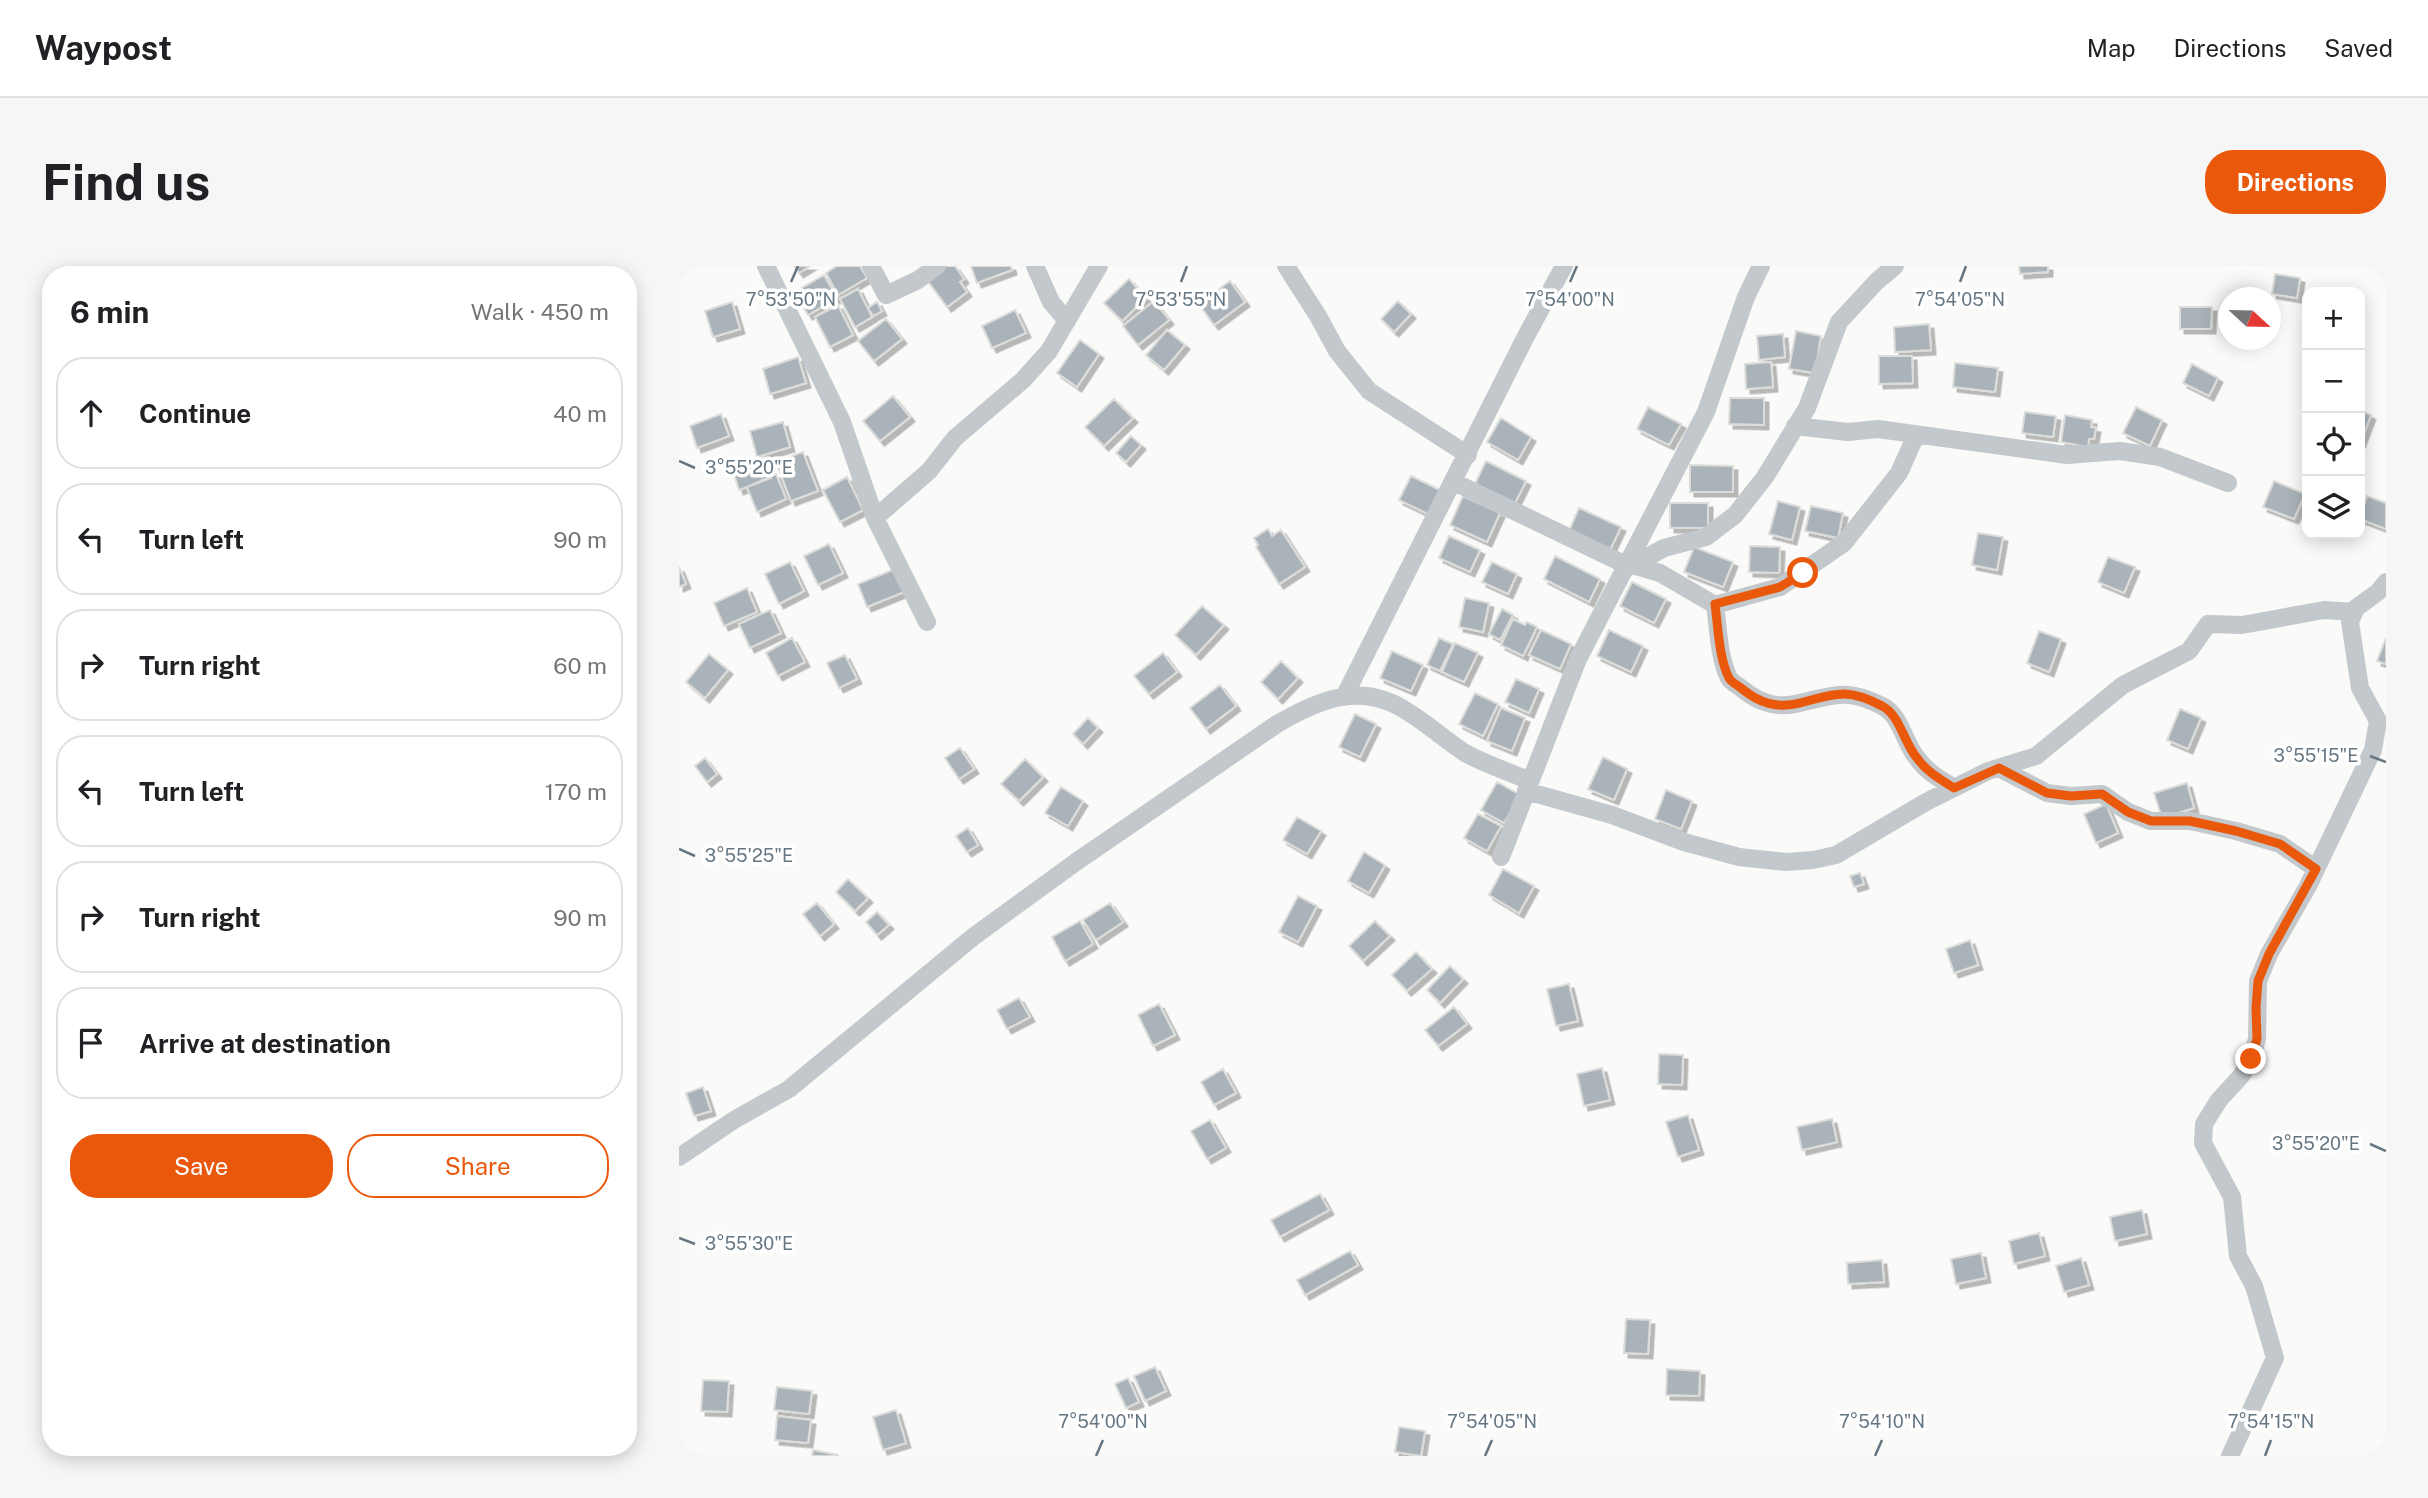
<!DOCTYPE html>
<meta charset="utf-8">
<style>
body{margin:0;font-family:"Public Sans",sans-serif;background:#f6f6f6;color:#202124}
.controls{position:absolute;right:21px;top:21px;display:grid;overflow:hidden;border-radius:14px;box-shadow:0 4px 18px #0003}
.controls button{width:63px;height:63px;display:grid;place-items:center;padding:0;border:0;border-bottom:2px solid #e0e0e0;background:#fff;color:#202124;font:35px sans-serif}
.compass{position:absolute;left:1539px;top:21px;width:63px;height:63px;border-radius:50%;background:#fff;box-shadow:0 4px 18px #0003;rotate:112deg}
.stop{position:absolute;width:21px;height:21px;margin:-16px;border:5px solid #ea580c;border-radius:50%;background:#fff}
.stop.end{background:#ea580c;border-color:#fff;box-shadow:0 2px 7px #0008}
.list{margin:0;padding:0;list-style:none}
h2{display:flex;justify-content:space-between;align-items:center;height:91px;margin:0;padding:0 28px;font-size:30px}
h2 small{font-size:23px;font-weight:400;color:#757577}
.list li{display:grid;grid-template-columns:46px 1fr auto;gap:21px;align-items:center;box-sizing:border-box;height:112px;margin:0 14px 14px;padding:0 14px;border:2px solid #e0e0e0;border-radius:28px}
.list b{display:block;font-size:26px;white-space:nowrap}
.list em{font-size:23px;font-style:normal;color:#757577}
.actions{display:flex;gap:14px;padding:21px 28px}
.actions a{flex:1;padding:16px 0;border:2px solid #ea580c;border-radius:28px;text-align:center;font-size:24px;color:#ea580c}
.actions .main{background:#ea580c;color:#fff}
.icon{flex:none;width:38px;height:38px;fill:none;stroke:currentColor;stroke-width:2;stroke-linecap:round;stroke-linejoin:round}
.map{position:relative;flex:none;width:1707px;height:1190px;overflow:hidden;border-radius:28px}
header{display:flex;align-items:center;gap:42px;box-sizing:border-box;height:98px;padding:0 35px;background:#fff;border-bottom:2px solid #e0e0e0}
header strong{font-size:33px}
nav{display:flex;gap:38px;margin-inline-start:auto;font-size:24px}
.intro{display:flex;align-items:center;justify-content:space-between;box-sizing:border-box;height:168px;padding:0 42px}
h1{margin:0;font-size:49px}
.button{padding:18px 32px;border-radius:28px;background:#ea580c;color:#fff;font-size:24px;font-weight:700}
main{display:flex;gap:42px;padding:0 42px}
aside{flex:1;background:#fff;border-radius:28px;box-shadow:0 4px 18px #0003}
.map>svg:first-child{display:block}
.building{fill:#aab3b9;stroke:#dcdcda;stroke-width:2;filter:url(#shadow)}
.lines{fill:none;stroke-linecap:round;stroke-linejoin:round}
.street{stroke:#c3c8cc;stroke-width:18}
.route{stroke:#ea580c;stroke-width:9}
.ticks{fill:none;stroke:#657683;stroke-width:2.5}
.ticks-label{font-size:18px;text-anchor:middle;fill:#657683;stroke:#fff;stroke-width:7;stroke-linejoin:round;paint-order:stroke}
</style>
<header>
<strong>Waypost</strong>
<nav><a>Map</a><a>Directions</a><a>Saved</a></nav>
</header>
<div class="intro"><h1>Find us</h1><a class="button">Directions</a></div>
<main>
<aside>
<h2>6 min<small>Walk · 450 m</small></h2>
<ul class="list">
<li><svg class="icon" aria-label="ahead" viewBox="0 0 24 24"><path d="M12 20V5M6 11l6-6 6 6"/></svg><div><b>Continue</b></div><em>40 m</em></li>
<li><svg class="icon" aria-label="left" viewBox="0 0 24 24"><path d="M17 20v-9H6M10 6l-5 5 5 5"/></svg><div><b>Turn left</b></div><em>90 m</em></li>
<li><svg class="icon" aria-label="right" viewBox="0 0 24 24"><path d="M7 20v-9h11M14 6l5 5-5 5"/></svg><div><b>Turn right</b></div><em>60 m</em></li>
<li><svg class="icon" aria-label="left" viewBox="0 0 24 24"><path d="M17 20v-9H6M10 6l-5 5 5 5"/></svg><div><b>Turn left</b></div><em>170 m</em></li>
<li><svg class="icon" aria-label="right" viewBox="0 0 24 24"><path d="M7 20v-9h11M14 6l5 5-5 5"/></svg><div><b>Turn right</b></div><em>90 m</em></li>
<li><svg class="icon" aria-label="arrive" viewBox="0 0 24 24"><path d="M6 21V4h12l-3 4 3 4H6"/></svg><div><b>Arrive at destination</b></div></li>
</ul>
<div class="actions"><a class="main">Save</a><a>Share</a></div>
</aside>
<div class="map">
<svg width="1707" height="1190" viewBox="0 0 1707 1190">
<defs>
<filter id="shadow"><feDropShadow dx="4.5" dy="4.5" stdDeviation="0" flood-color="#0004"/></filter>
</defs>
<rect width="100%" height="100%" fill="#fafaf8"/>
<!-- building -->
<path class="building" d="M 115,0 L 131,0 L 120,7 Z
M 158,0 L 181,0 L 188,12 L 159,29 L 147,7 Z
M 267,0 L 276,0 L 285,13 L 281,16 L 288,26 L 268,41 L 248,14 Z
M 292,0 L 332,0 L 333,4 L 298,17 Z
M 1340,0 L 1369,0 L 1369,6 L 1341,8 Z
M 1596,8 L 1621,12 L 1618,32 L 1593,28 Z
M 145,9 L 158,32 L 129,49 L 116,26 Z
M 450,13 L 467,32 L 443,55 L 425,37 Z
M 551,15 L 566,36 L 535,59 L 520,38 Z
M 179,23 L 193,51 L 176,61 L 161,33 Z
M 475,35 L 490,54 L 459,79 L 444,60 Z
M 719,35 L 732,48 L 715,66 L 702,53 Z
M 53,36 L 61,63 L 34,71 L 26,45 Z
M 198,36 L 203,45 L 194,50 L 189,42 Z
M 159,39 L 174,69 L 151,81 L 136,51 Z
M 1501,41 L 1533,41 L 1532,63 L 1501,63 Z
M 336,44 L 347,67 L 313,82 L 303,60 Z
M 207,53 L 223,73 L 195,95 L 179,75 Z
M 1250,58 L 1252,84 L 1216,86 L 1215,61 Z
M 488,64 L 506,79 L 485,104 L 467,89 Z
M 1117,65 L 1142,70 L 1136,107 L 1110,103 Z
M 1104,68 L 1106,91 L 1080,94 L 1078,70 Z
M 401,74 L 420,88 L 398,121 L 378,107 Z
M 1200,90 L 1233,90 L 1234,117 L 1200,118 Z
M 119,91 L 127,117 L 91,128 L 84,103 Z
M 1092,96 L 1094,121 L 1067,123 L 1066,98 Z
M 1276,97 L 1319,102 L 1316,126 L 1274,121 Z
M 1513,98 L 1539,112 L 1530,130 L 1504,117 Z
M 214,130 L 231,151 L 201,175 L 184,155 Z
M 1051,132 L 1085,132 L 1085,159 L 1050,158 Z
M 435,133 L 454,152 L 425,180 L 406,161 Z
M 969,141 L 1002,158 L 990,179 L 958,163 Z
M 1457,141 L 1483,154 L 1471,180 L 1444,167 Z
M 1681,145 L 1692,149 L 1681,178 Z
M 1346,146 L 1377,150 L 1374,171 L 1343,167 Z
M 42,148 L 50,170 L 18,182 L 11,160 Z
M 1386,149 L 1413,154 L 1412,161 L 1417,162 L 1415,173 L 1410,173 L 1409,181 L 1382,176 Z
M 822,152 L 852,171 L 839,194 L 808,176 Z
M 104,156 L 111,181 L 78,191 L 71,165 Z
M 452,170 L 462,179 L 447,196 L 437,187 Z
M 124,186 L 139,225 L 112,235 L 97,196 Z
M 85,191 L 92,212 L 60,224 L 53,202 Z
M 807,195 L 847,215 L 836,237 L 796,218 Z
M 1011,199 L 1054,200 L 1054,226 L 1011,226 Z
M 97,208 L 107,233 L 78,246 L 68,221 Z
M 732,210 L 763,225 L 751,249 L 720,234 Z
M 168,211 L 184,244 L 161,256 L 144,224 Z
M 1595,215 L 1626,228 L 1615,253 L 1584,241 Z
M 784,230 L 821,247 L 808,276 L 771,259 Z
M 1688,230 L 1707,237 L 1707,263 L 1681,253 Z
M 1099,235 L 1121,241 L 1113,274 L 1090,268 Z
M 991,237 L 1029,237 L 1029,262 L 991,262 Z
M 1132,240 L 1164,247 L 1159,272 L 1126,265 Z
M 900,242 L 942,261 L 931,284 L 890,265 Z
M 589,263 L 593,270 L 602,264 L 626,301 L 600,318 L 577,281 L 579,279 L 575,272 Z
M 1299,267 L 1324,271 L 1318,304 L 1293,299 Z
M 770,270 L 801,284 L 791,306 L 760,292 Z
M 150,278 L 164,307 L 139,319 L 125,290 Z
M 1071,280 L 1101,281 L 1100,307 L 1070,306 Z
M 1015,281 L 1054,296 L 1044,321 L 1005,306 Z
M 876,290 L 921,313 L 910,336 L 865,313 Z
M 1429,291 L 1456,301 L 1445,327 L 1419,316 Z
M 111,296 L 125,325 L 100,338 L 86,308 Z
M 813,296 L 838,308 L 829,328 L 803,316 Z
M 0,301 L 7,318 L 0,321 Z
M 216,303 L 225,326 L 188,341 L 179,318 Z
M 953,316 L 987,333 L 975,357 L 941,340 Z
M 68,322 L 78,346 L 45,360 L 35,337 Z
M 786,332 L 810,337 L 804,366 L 780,361 Z
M 523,340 L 545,359 L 517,389 L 496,369 Z
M 823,343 L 834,349 L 821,374 L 810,368 Z
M 91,344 L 102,367 L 71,382 L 60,358 Z
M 834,353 L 846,359 L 848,356 L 858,361 L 844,390 L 822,379 Z
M 862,364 L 892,378 L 881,403 L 850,389 Z
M 930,364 L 964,380 L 952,406 L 918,390 Z
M 1360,365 L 1382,373 L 1370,406 L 1348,397 Z
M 113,372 L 126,396 L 99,410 L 87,387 Z
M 760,372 L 774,378 L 761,405 L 748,399 Z
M 1707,372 L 1707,398 L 1698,395 Z
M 776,377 L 799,387 L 785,416 L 763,406 Z
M 713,385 L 744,399 L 732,425 L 701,412 Z
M 484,387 L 498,406 L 470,428 L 455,410 Z
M 30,388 L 49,404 L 26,432 L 7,416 Z
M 166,389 L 178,413 L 160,422 L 148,397 Z
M 602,395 L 619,412 L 599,433 L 582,416 Z
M 837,413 L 860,423 L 850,447 L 826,436 Z
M 541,419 L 557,440 L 527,463 L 511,442 Z
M 796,427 L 819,438 L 804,470 L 780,458 Z
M 822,442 L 846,452 L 833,485 L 808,475 Z
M 1501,443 L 1522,452 L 1509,483 L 1488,474 Z
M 676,448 L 697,458 L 681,491 L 660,481 Z
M 409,452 L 419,462 L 404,478 L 394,468 Z
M 281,482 L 295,503 L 280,513 L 266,492 Z
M 924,491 L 948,503 L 935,534 L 909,523 Z
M 26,492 L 38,508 L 28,516 L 16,500 Z
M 346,493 L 364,511 L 340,535 L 322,518 Z
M 818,516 L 841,529 L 825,557 L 802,544 Z
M 1508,517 L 1515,542 L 1483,552 L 1475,527 Z
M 382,521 L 404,535 L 389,560 L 366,547 Z
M 987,524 L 1013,535 L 1002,563 L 976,553 Z
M 1427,538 L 1439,567 L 1417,577 L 1405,548 Z
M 799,548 L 822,560 L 808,585 L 785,572 Z
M 618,551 L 642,565 L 628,588 L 604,574 Z
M 289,562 L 299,579 L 288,586 L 277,570 Z
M 685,586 L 706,599 L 690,627 L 669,615 Z
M 824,603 L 855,620 L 840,647 L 810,629 Z
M 1181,607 L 1185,618 L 1175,621 L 1171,610 Z
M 169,613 L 189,632 L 176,645 L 157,626 Z
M 619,630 L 638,640 L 619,676 L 600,666 Z
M 138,637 L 155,658 L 141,670 L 124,648 Z
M 431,637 L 444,656 L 417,674 L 404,654 Z
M 198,646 L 210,659 L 198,669 L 187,656 Z
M 401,655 L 414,678 L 386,695 L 373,671 Z
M 696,655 L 711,670 L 684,695 L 670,680 Z
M 1291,674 L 1299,699 L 1275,707 L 1267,683 Z
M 737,686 L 753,703 L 728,725 L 713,709 Z
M 771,700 L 784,713 L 761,737 L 748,724 Z
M 890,718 L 899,755 L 877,760 L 868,723 Z
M 340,732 L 351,751 L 328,763 L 318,744 Z
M 480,738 L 496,769 L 474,780 L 459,749 Z
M 775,741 L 788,758 L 759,780 L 746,764 Z
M 980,788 L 1004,789 L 1003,819 L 979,818 Z
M 923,802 L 931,834 L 905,840 L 898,808 Z
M 544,803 L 557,827 L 535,839 L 522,816 Z
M 24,821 L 32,845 L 15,850 L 7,827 Z
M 1009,849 L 1020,884 L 999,891 L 987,856 Z
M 1153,853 L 1158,876 L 1123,884 L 1118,861 Z
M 531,854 L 547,882 L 528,893 L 512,865 Z
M 641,928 L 650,944 L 601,971 L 592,954 Z
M 1463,944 L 1468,968 L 1436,975 L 1431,951 Z
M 1360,967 L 1366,990 L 1335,998 L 1330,975 Z
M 671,985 L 679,999 L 626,1029 L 618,1014 Z
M 1302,987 L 1307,1012 L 1277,1018 L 1272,993 Z
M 1402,992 L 1410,1019 L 1385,1026 L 1377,1000 Z
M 1203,994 L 1205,1016 L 1169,1018 L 1168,997 Z
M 947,1053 L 971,1054 L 969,1088 L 945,1087 Z
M 476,1101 L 487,1125 L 466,1135 L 455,1110 Z
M 988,1103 L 1021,1105 L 1020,1130 L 987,1129 Z
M 449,1112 L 460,1136 L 447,1142 L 436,1118 Z
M 24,1114 L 50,1115 L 48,1146 L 22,1145 Z
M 98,1121 L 133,1125 L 130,1148 L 95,1144 Z
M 217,1144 L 227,1177 L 204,1184 L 194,1151 Z
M 98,1150 L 132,1154 L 129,1177 L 96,1174 Z
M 720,1161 L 746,1165 L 742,1190 L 716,1186 Z
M 134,1184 L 159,1189 L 159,1190 L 133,1190 Z"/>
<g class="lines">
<!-- street -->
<path class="street" d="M 87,0 L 163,156 L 196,252 L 248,356
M 192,0 L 207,29 L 239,14 L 258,0
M 356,0 L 372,36 L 388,55
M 607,0 L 639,50 L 658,85 L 690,125 L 789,189
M 1116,160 L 1169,166 L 1199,163 L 1388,189 L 1441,185 L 1481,191 L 1549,217
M 775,216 L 947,299
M 196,252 L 250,205 L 276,172 L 344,114 L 370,85 L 420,0
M 954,299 L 981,307 L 1036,339 C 1039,360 1040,393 1050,412 C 1052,416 1058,419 1062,422 C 1080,437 1098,443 1121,437 C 1155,429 1169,422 1203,440 C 1222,449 1225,477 1238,492 C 1248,506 1261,513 1275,522
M 950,301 L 985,282 L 1027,271 L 1056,249 L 1086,211 L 1128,142 L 1160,56 L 1198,15 L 1216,0
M 1036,339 L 1101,321 L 1165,277 L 1220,207 L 1237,169
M 665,431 L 846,72 L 885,0
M 1320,502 L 1368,527 L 1392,530 L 1423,528 L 1449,546 L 1472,555 L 1511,555 L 1557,565 L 1601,578 L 1637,603
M 847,525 L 933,549 L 1005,576 L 1060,591 L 1107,596 L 1134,594 L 1157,589 L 1247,536 L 1309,505 L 1357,490 L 1444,419 L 1510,385 L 1529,358 L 1563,359 L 1645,344 L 1675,346
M 822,591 L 899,393 L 1027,146 L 1067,31 L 1082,0
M 0,891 L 55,854 L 110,823 L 294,671 L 397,596 L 598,458 C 641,433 683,415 729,446 C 749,458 766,474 786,487 C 806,498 830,506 851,515
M 1551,1190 L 1596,1092 L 1575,1020 L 1559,990 L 1553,931 L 1524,877 L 1525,858 L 1540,834 L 1562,810 L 1572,794 L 1578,773 L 1579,715 L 1590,688 L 1629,620 L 1694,484 L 1699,455 L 1681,422 L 1671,356 L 1677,342 L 1699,326 L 1707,316"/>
</g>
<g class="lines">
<!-- route -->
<path class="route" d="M 1124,307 L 1101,321 L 1036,338 C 1039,360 1040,393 1050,412 C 1052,416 1058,419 1062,422 C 1080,437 1098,443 1121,437 C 1155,428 1168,421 1203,440 C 1221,449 1225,477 1238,492 C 1248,506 1261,513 1275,522 L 1320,502 L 1368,527 L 1392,530 L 1423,528 L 1449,546 L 1472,555 L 1511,555 L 1557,565 L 1601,578 L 1637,603 L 1590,688 L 1579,715 L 1577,742 L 1578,773 L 1572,793"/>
</g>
<!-- ticks -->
<path class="ticks" d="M 112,16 L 119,0M 502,16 L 508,0M 891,16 L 898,0M 1281,16 L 1287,0M 0,195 L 16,202M 1691,490 L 1707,496M 0,583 L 16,590M 1691,878 L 1707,885M 0,972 L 16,978M 417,1190 L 424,1174M 806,1190 L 813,1174M 1196,1190 L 1203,1174M 1586,1190 L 1592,1174"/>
<g class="ticks-label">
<text x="1281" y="40">7°54'05"N</text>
<text x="112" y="40">7°53'50"N</text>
<text x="502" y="40">7°53'55"N</text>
<text x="891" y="40">7°54'00"N</text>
<text x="70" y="208">3°55'20"E</text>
<text x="1637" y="496">3°55'15"E</text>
<text x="70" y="596">3°55'25"E</text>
<text x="1637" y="884">3°55'20"E</text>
<text x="70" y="984">3°55'30"E</text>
<text x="424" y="1162">7°54'00"N</text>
<text x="813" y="1162">7°54'05"N</text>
<text x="1203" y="1162">7°54'10"N</text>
<text x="1592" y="1162">7°54'15"N</text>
</g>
</svg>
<div class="controls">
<button>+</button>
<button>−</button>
<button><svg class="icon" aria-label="locate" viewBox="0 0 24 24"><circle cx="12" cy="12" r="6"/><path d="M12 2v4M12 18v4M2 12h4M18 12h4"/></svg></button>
<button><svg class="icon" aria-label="layers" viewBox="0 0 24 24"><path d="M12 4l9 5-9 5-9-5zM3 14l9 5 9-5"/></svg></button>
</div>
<svg class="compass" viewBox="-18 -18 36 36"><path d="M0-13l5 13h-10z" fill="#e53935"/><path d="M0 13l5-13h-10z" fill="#757577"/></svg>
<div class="stop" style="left:1124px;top:307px"></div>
<div class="stop end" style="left:1572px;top:793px"></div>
</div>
</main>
